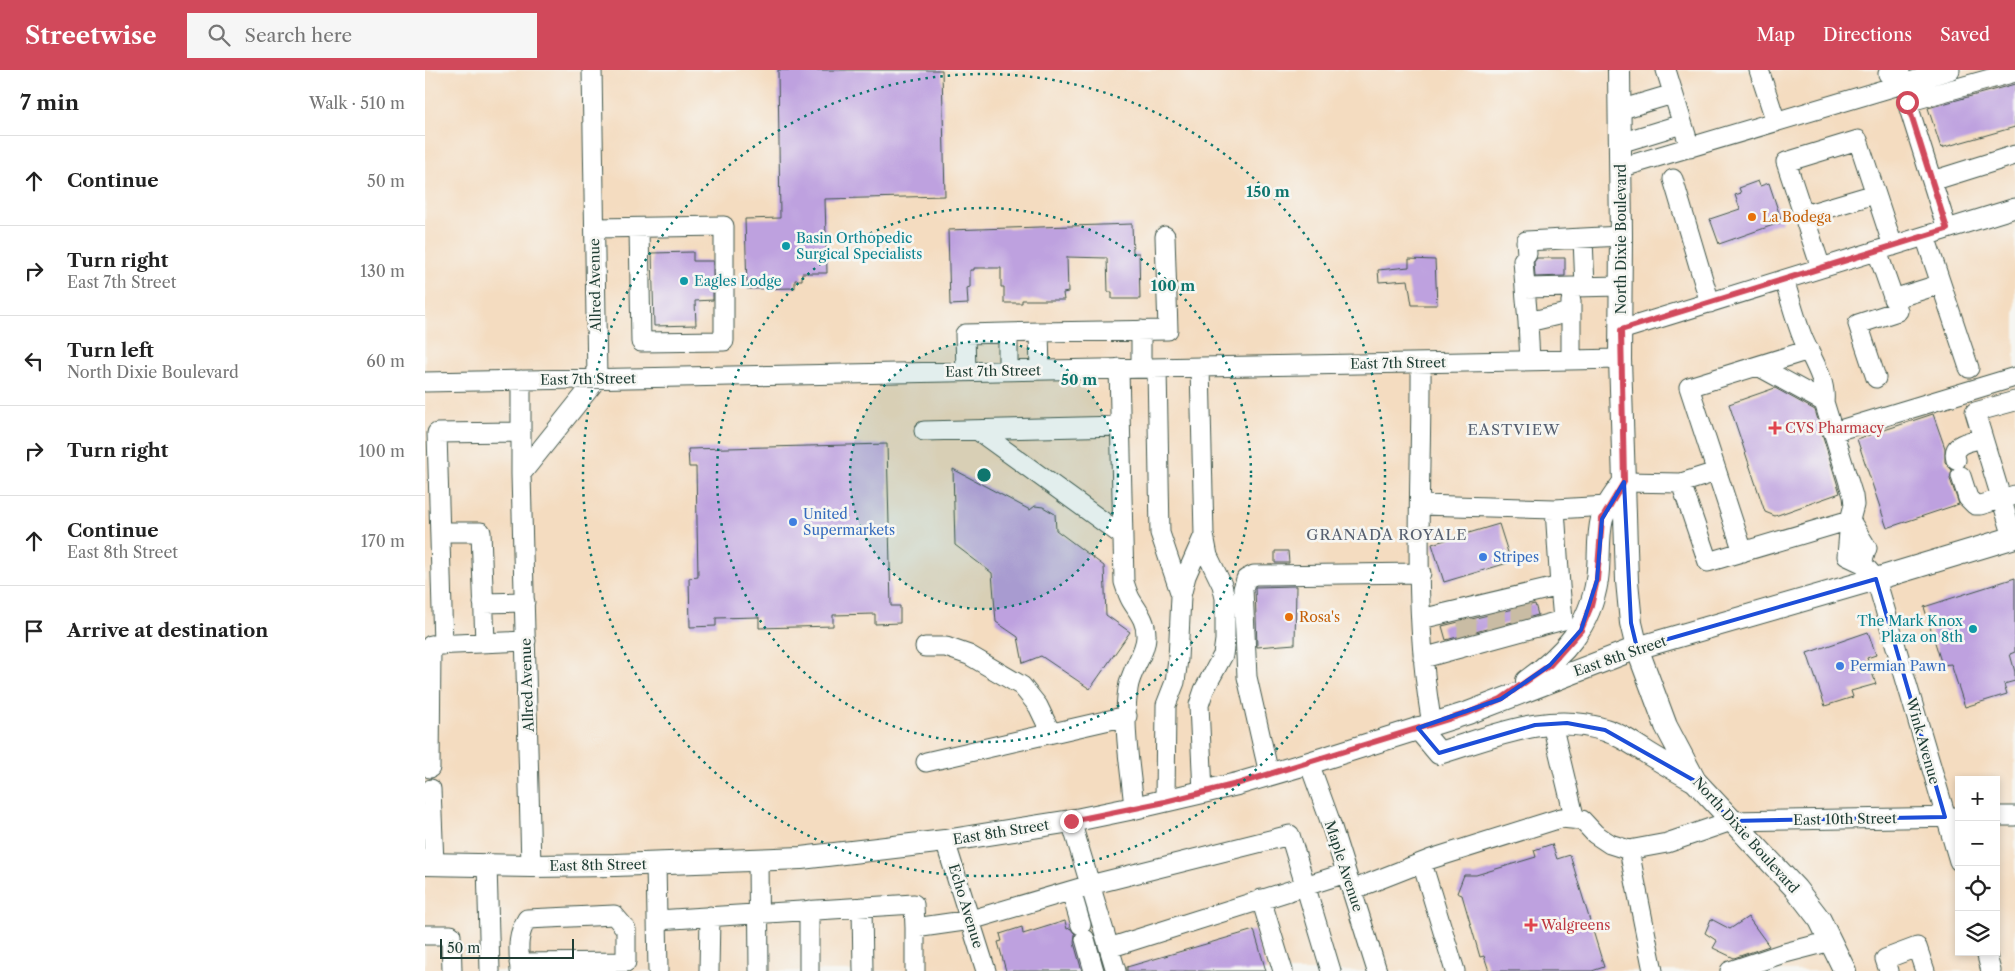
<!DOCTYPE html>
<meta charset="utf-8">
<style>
body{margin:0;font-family:"Libre Caslon Text",serif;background:#f6f6f6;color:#222}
.controls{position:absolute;right:15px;bottom:15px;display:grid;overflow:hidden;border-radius:0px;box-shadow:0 2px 8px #0003}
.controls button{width:45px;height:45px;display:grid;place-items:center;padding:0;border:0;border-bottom:1px solid #e0e0e0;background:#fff;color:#222;font:25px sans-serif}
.scale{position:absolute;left:15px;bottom:12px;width:134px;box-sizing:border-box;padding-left:5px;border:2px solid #1f3d34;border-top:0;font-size:14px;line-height:18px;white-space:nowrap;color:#1f3d34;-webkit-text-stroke:4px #f6f6f2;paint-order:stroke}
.stop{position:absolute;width:15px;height:15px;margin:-11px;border:4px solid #d1495b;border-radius:50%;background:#fff}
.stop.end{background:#d1495b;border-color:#fff;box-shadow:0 1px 5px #0008}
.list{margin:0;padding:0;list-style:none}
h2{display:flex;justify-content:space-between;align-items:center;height:65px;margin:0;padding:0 20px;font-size:21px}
h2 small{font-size:16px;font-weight:400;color:#767676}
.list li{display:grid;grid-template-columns:32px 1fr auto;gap:15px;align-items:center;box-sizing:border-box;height:90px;padding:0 20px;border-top:1px solid #e0e0e0}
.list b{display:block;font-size:19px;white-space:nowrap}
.list p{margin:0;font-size:16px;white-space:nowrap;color:#767676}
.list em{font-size:16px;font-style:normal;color:#767676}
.icon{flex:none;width:28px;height:28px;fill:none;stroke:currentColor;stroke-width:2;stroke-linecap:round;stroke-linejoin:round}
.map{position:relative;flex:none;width:1590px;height:901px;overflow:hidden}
header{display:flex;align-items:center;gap:30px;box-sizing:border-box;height:70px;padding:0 25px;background:#d1495b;color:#fff}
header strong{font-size:24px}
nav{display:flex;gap:28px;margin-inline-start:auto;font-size:18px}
.search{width:350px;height:45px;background:#f6f6f6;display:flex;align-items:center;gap:12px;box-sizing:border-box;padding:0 18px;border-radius:0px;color:#767676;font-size:19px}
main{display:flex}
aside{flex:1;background:#fff}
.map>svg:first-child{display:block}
.building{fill:#bea1df}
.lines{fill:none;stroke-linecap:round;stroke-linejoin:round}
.minor-tunnel{stroke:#c9bca4;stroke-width:19;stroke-dasharray:19 9;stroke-linecap:butt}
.minor-casing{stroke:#3f5549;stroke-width:21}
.major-casing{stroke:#3f5549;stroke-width:24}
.minor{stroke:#fff;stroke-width:19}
.major{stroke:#fff;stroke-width:22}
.route{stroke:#d1495b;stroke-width:6}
.marked{fill:none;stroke:#1d4ed8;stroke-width:4;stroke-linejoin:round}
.ring{fill:none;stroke:#0f766e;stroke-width:2.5;stroke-dasharray:2.5 5}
.food-dot{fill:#e8710a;stroke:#f6f6f2;stroke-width:2}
.culture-dot{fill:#0f9aa8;stroke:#f6f6f2;stroke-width:2}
.health-dot{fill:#e0444e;stroke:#f6f6f2;stroke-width:2}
.shop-dot{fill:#3f7fe0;stroke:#f6f6f2;stroke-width:2}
.labels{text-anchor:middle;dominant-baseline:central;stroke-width:5;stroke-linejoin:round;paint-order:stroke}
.food-label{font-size:14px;fill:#c56008;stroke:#f6f6f2;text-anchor:start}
.culture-label{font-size:14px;fill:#0d838f;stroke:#f6f6f2;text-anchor:start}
.street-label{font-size:14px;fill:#1f3d34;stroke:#f6f6f2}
.health-label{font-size:14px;fill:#be3a42;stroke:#f6f6f2;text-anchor:start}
.shop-label{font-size:14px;fill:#366cbe;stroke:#f6f6f2;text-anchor:start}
.neighbourhood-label{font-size:15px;letter-spacing:1px;fill:#576070;stroke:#f6f6f2}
.centre{fill:#0f766e;stroke:#f6f6f2;stroke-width:2.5}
.ring-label{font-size:15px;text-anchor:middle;font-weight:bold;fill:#0f766e;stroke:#f6f6f2;stroke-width:5;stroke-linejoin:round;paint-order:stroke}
</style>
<header>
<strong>Streetwise</strong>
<div class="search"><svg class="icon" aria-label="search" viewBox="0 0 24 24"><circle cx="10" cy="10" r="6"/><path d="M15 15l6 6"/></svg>Search here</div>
<nav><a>Map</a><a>Directions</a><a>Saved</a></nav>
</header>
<main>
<aside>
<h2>7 min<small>Walk · 510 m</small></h2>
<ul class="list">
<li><svg class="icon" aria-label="ahead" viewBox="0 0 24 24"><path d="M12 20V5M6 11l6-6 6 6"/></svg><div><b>Continue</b></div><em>50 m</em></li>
<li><svg class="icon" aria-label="right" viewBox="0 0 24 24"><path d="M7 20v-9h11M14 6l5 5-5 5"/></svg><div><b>Turn right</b><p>East 7th Street</p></div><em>130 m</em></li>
<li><svg class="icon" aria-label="left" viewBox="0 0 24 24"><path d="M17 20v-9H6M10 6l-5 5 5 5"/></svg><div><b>Turn left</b><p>North Dixie Boulevard</p></div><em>60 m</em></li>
<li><svg class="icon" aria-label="right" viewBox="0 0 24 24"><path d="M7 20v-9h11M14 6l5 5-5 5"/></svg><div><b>Turn right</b></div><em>100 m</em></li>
<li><svg class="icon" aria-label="ahead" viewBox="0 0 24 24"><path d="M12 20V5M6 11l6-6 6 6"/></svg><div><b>Continue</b><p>East 8th Street</p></div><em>170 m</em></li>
<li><svg class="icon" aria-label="arrive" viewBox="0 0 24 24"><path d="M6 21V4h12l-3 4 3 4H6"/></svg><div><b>Arrive at destination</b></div></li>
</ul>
</aside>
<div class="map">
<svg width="1590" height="901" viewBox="0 0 1590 901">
<rect width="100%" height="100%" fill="#f6f6f2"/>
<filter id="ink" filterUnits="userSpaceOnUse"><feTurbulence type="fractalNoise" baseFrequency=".02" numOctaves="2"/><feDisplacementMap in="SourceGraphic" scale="10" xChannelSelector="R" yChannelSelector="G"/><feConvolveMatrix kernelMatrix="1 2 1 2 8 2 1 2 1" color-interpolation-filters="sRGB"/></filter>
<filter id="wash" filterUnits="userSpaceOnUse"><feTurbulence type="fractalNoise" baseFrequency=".0096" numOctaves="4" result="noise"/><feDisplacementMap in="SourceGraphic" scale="20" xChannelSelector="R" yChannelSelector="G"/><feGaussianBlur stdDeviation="1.12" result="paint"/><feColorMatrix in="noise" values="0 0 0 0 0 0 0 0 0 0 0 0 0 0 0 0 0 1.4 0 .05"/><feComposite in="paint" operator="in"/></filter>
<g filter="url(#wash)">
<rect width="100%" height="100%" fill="#f4dcc0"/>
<g id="blocks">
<!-- building -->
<path class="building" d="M 353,0 L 517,0 L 520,126 L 400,129 L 402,203 L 377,203 L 377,210 L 370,210 L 370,218 L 322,219 L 320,149 L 355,148 Z
M 1590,14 L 1590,57 L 1516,78 L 1503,38 Z
M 1333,111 L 1335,116 L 1344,113 L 1357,152 L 1294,174 L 1285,149 L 1315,139 L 1310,125 L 1316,123 L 1314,118 Z
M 707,154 L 708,183 L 714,183 L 715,229 L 687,229 L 687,222 L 683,222 L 682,188 L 642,187 L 643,222 L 638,223 L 639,230 L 597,230 L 597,233 L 579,233 L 579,217 L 576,217 L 576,198 L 549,198 L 549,200 L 545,200 L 545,217 L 542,218 L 543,234 L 525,235 L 523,160 Z
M 268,182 L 268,191 L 288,191 L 288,230 L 270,231 L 271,255 L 229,256 L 227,183 Z
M 1112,188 L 1140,188 L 1140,206 L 1110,207 L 1109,192 Z
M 984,189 L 1010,190 L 1012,235 L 987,235 L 983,210 L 954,212 L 953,200 L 984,197 Z
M 1350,318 L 1390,340 L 1415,423 L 1350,446 L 1340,442 L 1304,334 Z
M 1508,344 L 1520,378 L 1520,392 L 1527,400 L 1525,409 L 1534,434 L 1462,458 L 1432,369 Z
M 462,374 L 466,536 L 475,536 L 475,553 L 450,554 L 450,544 L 408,545 L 408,556 L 334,558 L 334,547 L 291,548 L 291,556 L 265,557 L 264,508 L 273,507 L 271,397 L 264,397 L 263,379 Z
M 528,399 L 605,440 L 610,436 L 618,437 L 630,444 L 631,460 L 679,496 L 681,545 L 705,562 L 665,619 L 616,586 L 598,593 L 593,567 L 571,552 L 567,503 L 530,475 Z
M 1074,454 L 1086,492 L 1019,512 L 1007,474 Z
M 850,481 L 863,481 L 864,493 L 850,493 Z
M 1590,508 L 1590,582 L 1585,584 L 1590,602 L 1590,611 L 1579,614 L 1582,624 L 1540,637 L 1526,594 L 1517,595 L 1499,537 Z
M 871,516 L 870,574 L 832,577 L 830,517 Z
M 1110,534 L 1113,545 L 1021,570 L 1017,556 Z
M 1443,562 L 1451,585 L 1442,588 L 1451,614 L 1426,621 L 1428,627 L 1400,636 L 1382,583 Z
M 1127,774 L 1132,789 L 1145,785 L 1179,897 L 1167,901 L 1064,901 L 1059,886 L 1055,887 L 1037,825 L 1032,823 L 1039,805 L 1051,805 L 1111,787 L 1109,780 Z
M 1323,847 L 1344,876 L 1309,888 L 1288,878 L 1292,871 L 1280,863 L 1286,849 L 1305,859 Z
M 640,851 L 642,859 L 645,858 L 650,864 L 649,873 L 657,901 L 581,901 L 573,872 L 577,871 L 575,864 L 597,857 L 598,864 Z
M 829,860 L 841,901 L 702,901 L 702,897 Z"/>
</g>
</g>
<g filter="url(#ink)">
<use href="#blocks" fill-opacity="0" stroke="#3f5549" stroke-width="1"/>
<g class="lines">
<!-- minor-tunnel -->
<path class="minor-tunnel" d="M 1096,552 L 1096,532
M 1071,559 L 1071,540
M 1042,568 L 1042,548"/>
<defs>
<path id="minor" d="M 1241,0 L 1265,78
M 1334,0 L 1351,52
M 1463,4 L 1475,0
M 1194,40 L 1248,24
M 1195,73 L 1257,54
M 1195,98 L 1525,0
M 1248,109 L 1285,233
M 1507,111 L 1590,85
M 1379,145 L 1450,124
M 170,158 L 299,156 L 299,271 L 216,272 L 214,158
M 1522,159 L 1482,32 L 1590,2
M 1500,166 L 1544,298
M 1158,169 L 1160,217
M 1102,184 L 1101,171 L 1196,166
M 1098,190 L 1100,218 L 1196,216
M 1396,198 L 1361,92 L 1433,70 L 1468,176
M 1359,210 C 1365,228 1370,248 1377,266 C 1385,287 1402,309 1399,332 L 1428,426 L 1429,435 L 1425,450 L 1422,486 L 1437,493 L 1451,509 L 1534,791
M 1100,218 L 1103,252
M 1468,229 L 1516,214
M 1146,231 L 1146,290
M 716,260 L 716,298
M 1196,260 L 1590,138
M 583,263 L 583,301
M 1105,291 L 1103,252 L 1146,242
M 996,293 C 997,411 986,538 1007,654
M 1333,296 L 1399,332
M 775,297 L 779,465 L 783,486 L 797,515 L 800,528 L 800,570 L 798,585 L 779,620 L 774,635 L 778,722
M 694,298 L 699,512 C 701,518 703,525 706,530 C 713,542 721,550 721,565 C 722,582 705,600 703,619 C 697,658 706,700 709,738
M 732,298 L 735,463 L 756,525
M 615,300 L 614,262 L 743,260 L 740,166
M 541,302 L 540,264 L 614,262
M 1451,308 L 1433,254 L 1473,241 L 1452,181
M 96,310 L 96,404
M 0,312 L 1195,289
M 552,360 L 698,466
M 499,361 L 695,356
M 1408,362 L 1590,307
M 1531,390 C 1526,372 1545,372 1558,368
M 1536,406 L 1543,428 L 1550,435 L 1555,435 L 1590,425
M 1199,412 L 1256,413 L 1283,492 L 1425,450
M 1256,413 L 1291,402
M 996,435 L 1130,439 L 1135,516 L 996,549
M 1130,439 L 1183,436
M 1425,450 L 1442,478 L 1437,493
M 15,462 L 56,462 L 60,573
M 1588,467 L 1550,342 L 1590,331
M 1318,482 L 1264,317 L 1384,280
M 58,533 L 100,532
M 7,575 L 101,571
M 18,575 L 12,363 L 96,362
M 500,577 L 521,577 L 544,585 L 597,616 L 613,636 L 626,663
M 998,588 L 1138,550 L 1135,516
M 1127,654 L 1150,750
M 501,692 L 702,646
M 884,693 L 904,748 L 952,901
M 5,698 L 6,575
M 844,704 L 822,607 L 818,519 L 821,509 L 829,505 L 996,503
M 6,719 L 9,794
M 740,731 L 741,635 L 750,612 L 753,589 L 756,526 L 761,506 L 779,465
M 1571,746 L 1590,746
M 646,751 L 691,901
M 520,771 L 561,901
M 1204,780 L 1242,773 L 1306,751 L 1533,747
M 333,790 L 334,901
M 997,793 L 1030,901
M 231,794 L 233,901
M 62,795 L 65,901
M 106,796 L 96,404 L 172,309 L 167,0
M 927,820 L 1006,789 L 1136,748 L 1157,750 L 1170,764 L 1185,774 L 1204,780 L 1228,901
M 646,821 L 656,855
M 836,829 L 858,901
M 437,837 L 438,901
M 232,850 L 489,834 L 490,858
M 0,865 L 26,865 L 27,901
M 660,869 L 669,901
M 684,878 L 921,803
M 1561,882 L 1566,901
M 94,893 L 201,892 L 201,859 L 189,845 L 102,849 C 91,867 94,880 95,901
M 284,901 L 285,846
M 384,901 L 384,840
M 490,901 L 490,858 L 546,850 L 665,815 L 865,765 L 906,901
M 1305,901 L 1356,884 L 1406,871
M 1464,901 L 1460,889 L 1492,877 L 1500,901"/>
<path id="major" d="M 1194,0 L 1196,166 L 1195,289 L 1199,412 L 1202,511 L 1206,553 L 1212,578 L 1241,656 L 1270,711 L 1371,819 L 1395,850 L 1420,901
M 1102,611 C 1139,585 1165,556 1172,510 C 1175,490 1172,468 1177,449 C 1181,436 1191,423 1199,412
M 993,658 L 1014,683 C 1068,667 1124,641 1180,660 C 1196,665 1210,675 1224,684 C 1239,693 1254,702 1270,711
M 0,794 L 106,796 L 190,795 L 376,788 L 520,771 L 646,751 L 709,738 L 812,714 L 884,693 L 1043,643 L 1212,578 L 1451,509 L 1590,467"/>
</defs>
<!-- minor casing -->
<use href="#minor" class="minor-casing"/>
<!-- major casing -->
<use href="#major" class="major-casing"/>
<!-- minor -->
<use href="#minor" class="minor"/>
<!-- major -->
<use href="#major" class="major"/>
</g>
</g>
<g class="lines" filter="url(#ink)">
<!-- route -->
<path class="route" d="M 646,751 L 740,732 L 812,714 L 1043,643 L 1076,629 L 1125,595 L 1156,560 L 1166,536 L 1172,510 L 1177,449 L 1199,412 L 1196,260 L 1522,159 L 1482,32"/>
</g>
<!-- marked area -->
<path class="marked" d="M 1199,412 L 1206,553 L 1212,578 L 1451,509 L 1520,747 L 1306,751 L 1270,711 L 1180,660 L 1142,653 L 1110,655 L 1014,683 L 993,658 L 1076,629 L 1125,595 L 1156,560 L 1172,510 L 1177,449 Z"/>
<!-- distance rings -->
<circle cx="559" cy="405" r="134" fill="#0f766e" fill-opacity=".12"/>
<g class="ring">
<circle cx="559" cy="405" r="134"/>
<circle cx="559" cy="405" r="267"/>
<circle cx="559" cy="405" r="401"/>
</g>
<!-- markers -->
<g class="food-dot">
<circle cx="1327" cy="147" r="5"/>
<circle cx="864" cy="547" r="5"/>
</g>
<g class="culture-dot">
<circle cx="361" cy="176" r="5"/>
<circle cx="259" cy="211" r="5"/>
<circle cx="1548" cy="559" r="5"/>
</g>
<g class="health-dot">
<path d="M1347.5 350.5h5v5h5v5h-5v5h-5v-5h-5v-5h5z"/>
<path d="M1103.5 847.5h5v5h5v5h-5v5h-5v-5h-5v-5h5z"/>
</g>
<g class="shop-dot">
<circle cx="368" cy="452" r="5"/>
<circle cx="1058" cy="487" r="5"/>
<circle cx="1415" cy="596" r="5"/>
</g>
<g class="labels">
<!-- food labels -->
<g class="food-label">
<text x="1337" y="147">La Bodega</text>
<text x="874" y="547">Rosa's</text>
</g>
<!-- culture labels -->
<g class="culture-label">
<text x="371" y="168">Basin Orthopedic<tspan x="371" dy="16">Surgical Specialists</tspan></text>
<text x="269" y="211">Eagles Lodge</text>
<text x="1538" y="551" text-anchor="end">The Mark Knox<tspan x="1538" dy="16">Plaza on 8th</tspan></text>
</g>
<!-- street labels -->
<g class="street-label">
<text transform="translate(1196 169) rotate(-90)">North Dixie Boulevard</text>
<text transform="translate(170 215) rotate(-91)">Allred Avenue</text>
<text transform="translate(973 293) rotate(-1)">East 7th Street</text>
<text transform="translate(568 301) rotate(-1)">East 7th Street</text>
<text transform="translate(163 309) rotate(-1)">East 7th Street</text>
<text transform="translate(1195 586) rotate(-19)">East 8th Street</text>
<text transform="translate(102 615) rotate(-92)">Allred Avenue</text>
<text transform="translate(1498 671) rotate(74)">Wink Avenue</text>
<text transform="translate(1420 749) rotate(-1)">East 10th Street</text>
<text transform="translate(576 762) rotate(-9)">East 8th Street</text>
<text transform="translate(1321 765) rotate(48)">North Dixie Boulevard</text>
<text transform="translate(173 795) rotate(-1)">East 8th Street</text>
<text transform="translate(919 796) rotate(72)">Maple Avenue</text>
<text transform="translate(541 836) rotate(73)">Echo Avenue</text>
</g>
<!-- health labels -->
<g class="health-label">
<text x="1360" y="358">CVS Pharmacy</text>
<text x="1116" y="855">Walgreens</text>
</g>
<!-- shop labels -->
<g class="shop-label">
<text x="378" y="444">United<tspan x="378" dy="16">Supermarkets</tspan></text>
<text x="1068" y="487">Stripes</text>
<text x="1425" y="596">Permian Pawn</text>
</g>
<!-- neighbourhood labels -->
<g class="neighbourhood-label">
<text x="1089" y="359">EASTVIEW</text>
<text x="962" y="464">GRANADA ROYALE</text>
</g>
</g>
<circle cx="559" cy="405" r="8" class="centre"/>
<g class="ring-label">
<text x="843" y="127">150 m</text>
<text x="748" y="221">100 m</text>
<text x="654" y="315">50 m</text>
</g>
</svg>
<div class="controls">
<button>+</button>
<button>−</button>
<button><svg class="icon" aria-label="locate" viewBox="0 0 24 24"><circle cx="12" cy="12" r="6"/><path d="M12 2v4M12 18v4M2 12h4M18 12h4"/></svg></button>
<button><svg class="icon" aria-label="layers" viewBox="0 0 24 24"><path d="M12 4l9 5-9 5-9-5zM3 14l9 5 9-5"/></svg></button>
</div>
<div class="scale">50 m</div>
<div class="stop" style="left:1482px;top:32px"></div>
<div class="stop end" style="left:646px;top:751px"></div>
</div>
</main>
